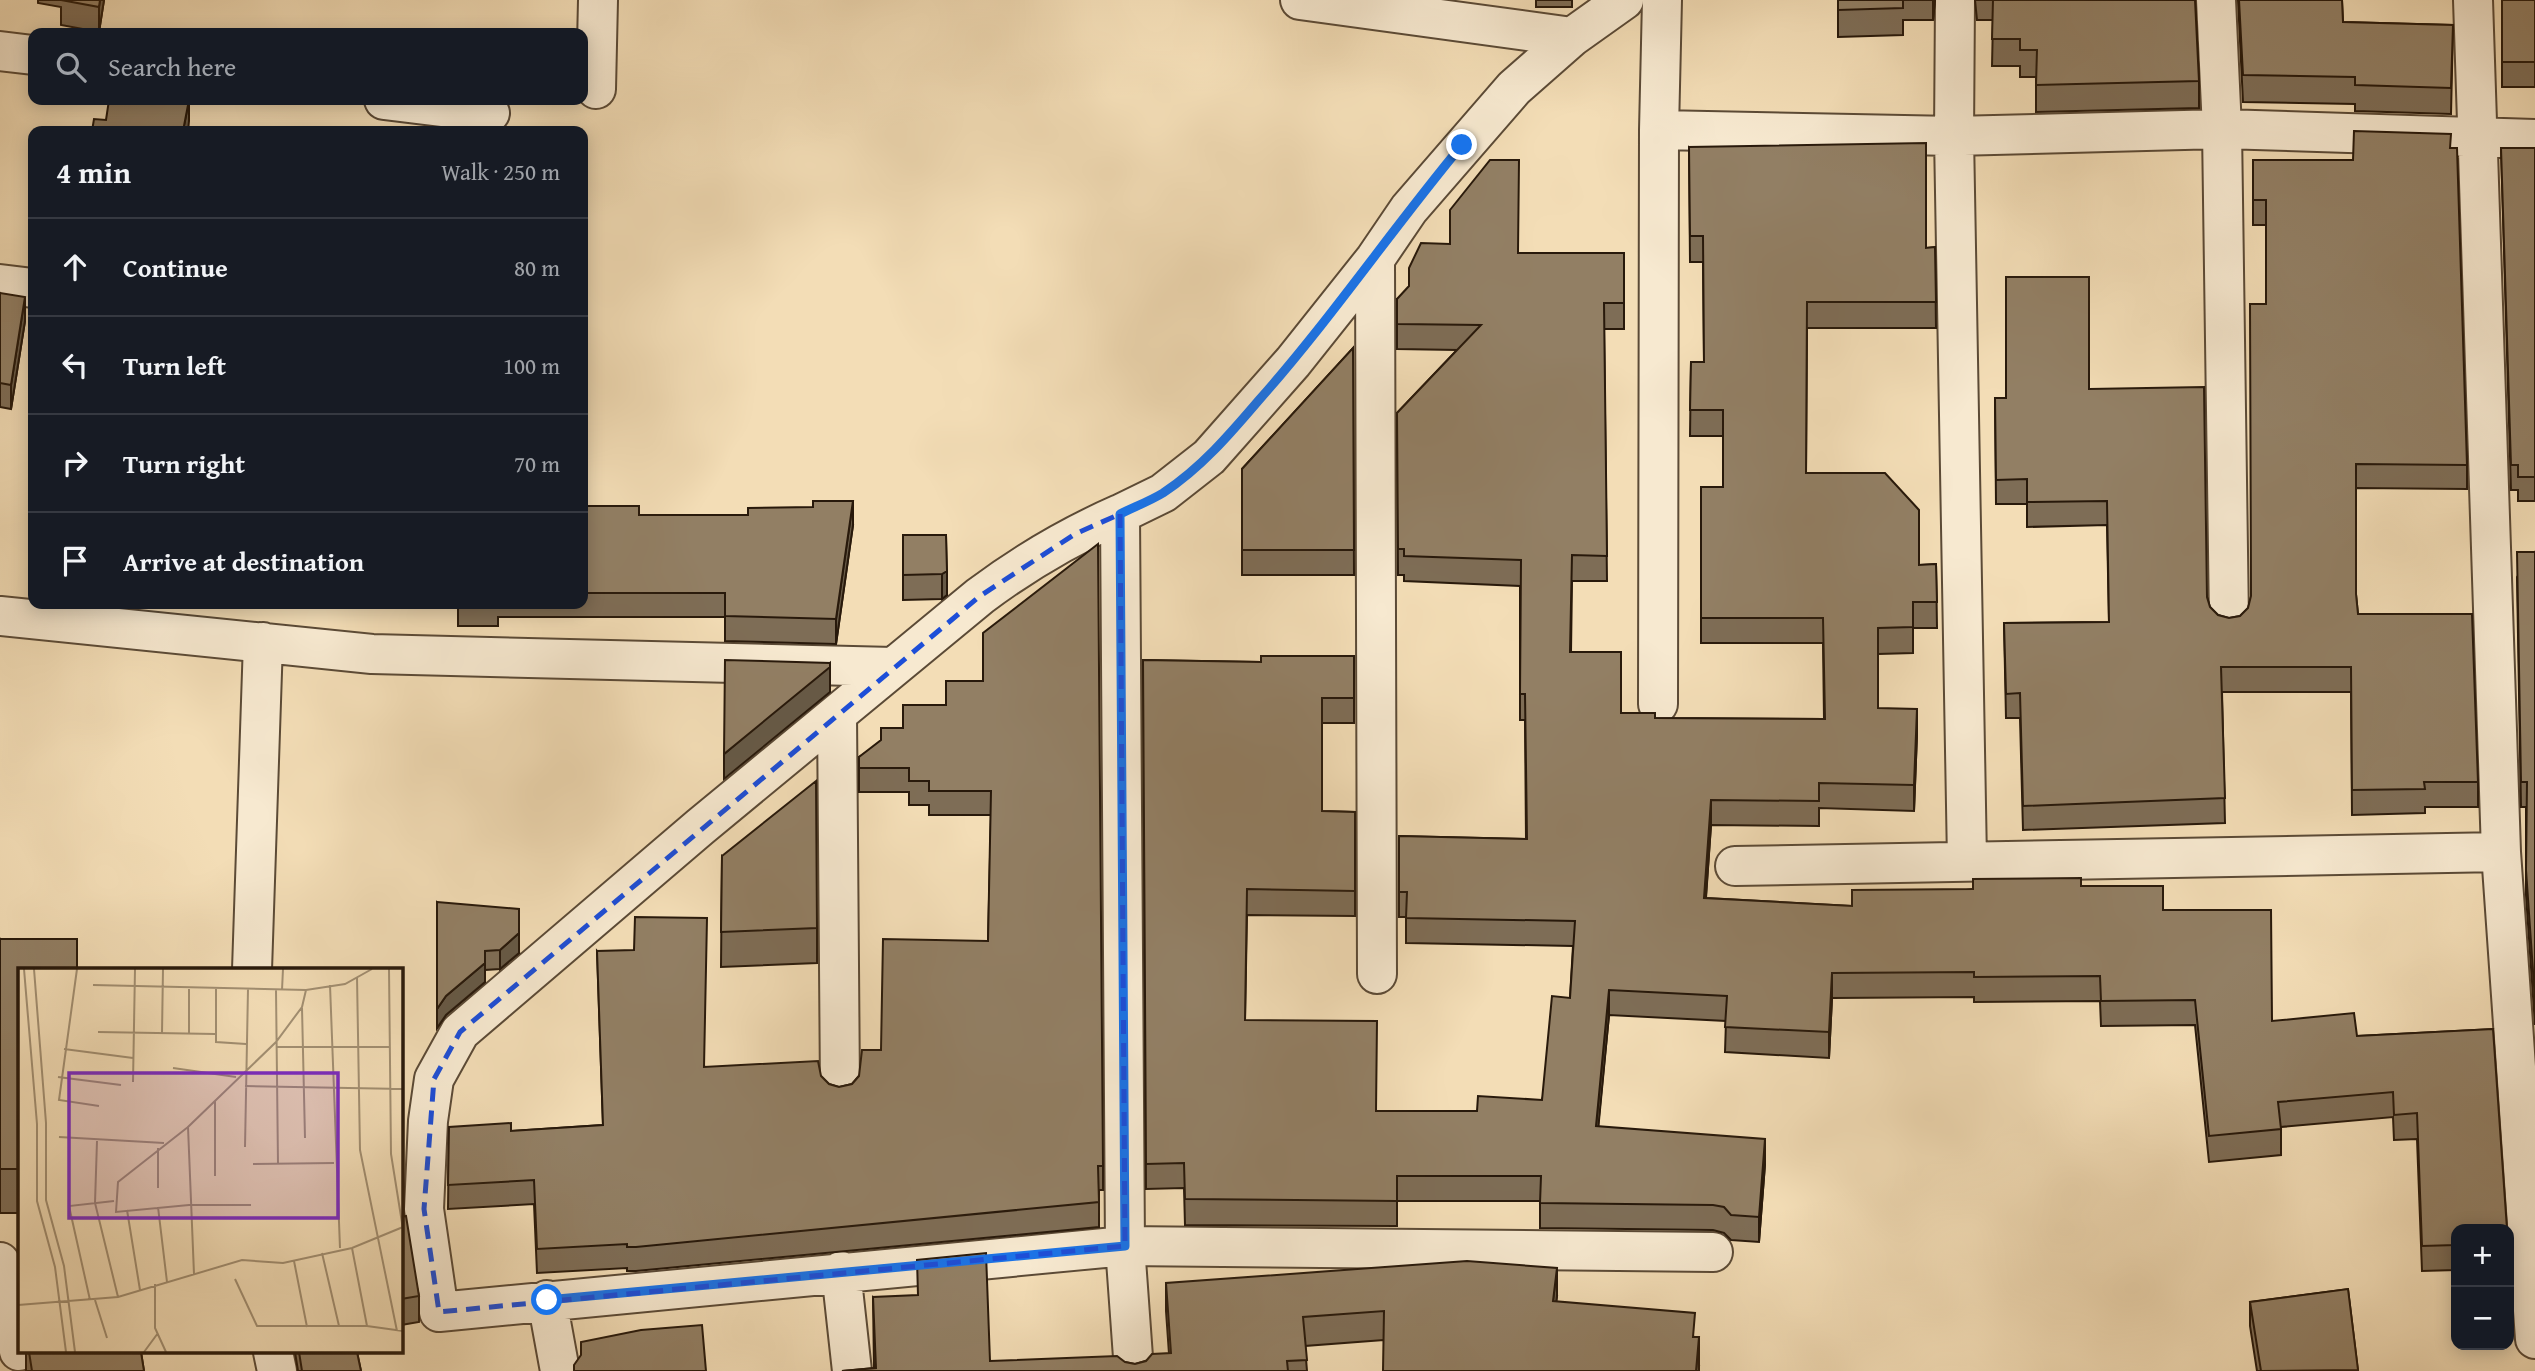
<!DOCTYPE html>
<meta charset="utf-8">
<style>
body{margin:0;font-family:"Gentium Book Plus",serif;background:#242831;color:#f1f3f6}
.controls{position:absolute;right:21px;bottom:21px;display:grid;overflow:hidden;border-radius:14px;box-shadow:0 4px 18px #0003}
.controls button{width:63px;height:63px;display:grid;place-items:center;padding:0;border:0;border-bottom:2px solid #363941;background:#171b24;color:#f1f3f6;font:35px sans-serif}
.stop{position:absolute;width:21px;height:21px;margin:-16px;border:5px solid #1a73e8;border-radius:50%;background:#fff}
.stop.end{background:#1a73e8;border-color:#fff;box-shadow:0 2px 7px #0008}
.list{margin:0;padding:0;list-style:none}
h2{display:flex;justify-content:space-between;align-items:center;height:91px;margin:0;padding:0 28px;font-size:30px}
h2 small{font-size:23px;font-weight:400;color:#9ea1a6}
.list li{display:grid;grid-template-columns:46px 1fr auto;gap:21px;align-items:center;box-sizing:border-box;height:98px;padding:0 28px;border-top:2px solid #363941}
.list b{display:block;font-size:26px;white-space:nowrap}
.list em{font-size:23px;font-style:normal;color:#9ea1a6}
.icon{flex:none;width:38px;height:38px;fill:none;stroke:currentColor;stroke-width:2;stroke-linecap:round;stroke-linejoin:round}
.map{position:relative;flex:none;width:2535px;height:1371px;overflow:hidden}
.search{position:absolute;background:#171b24;box-shadow:0 4px 18px #0003;left:28px;top:28px;width:560px;height:77px;display:flex;align-items:center;gap:18px;box-sizing:border-box;padding:0 24px;border-radius:14px;color:#9ea1a6;font-size:26px}
.panel{position:absolute;background:#171b24;box-shadow:0 4px 18px #0003;left:28px;top:126px;width:560px;height:483px;border-radius:14px}
.map>svg:first-child{display:block}
.lines{fill:none;stroke-linecap:round;stroke-linejoin:round}
.minor-casing{stroke:#5b4a36;stroke-width:42}
.minor{stroke:#f7e9d0;stroke-width:38}
.wall{fill:#7e6d56;stroke:#28190b;stroke-width:2}
.shaded-wall{fill:#665946;stroke:#28190b;stroke-width:2}
.building{fill:#927f64;stroke:#28190b;stroke-width:2}
.route{stroke:#1a73e8;stroke-width:9}
.marked{fill:none;stroke:#1d4ed8;stroke-width:5;stroke-dasharray:14 9;stroke-linejoin:round}
.inset-road{fill:none;stroke:#a28f72;stroke-width:2}
.view{fill:#7b2cbf;fill-opacity:0.15;stroke:#7b2cbf;stroke-width:3.5}
.inset-edge{fill:none;stroke:#28190b;stroke-width:3.5}
</style>
<div class="map">
<svg width="2535" height="1371" viewBox="0 0 2535 1371">
<rect width="100%" height="100%" fill="#f3ddb6"/>
<filter id="stains"><feTurbulence type="fractalNoise" baseFrequency=".00286" numOctaves="4"/><feColorMatrix values="0 0 0 0 .2 0 0 0 0 .09 0 0 0 0 .02 0 0 0 .5 -.17"/></filter>
<radialGradient id="worn" r=".72"><stop offset=".6" stop-color="#630" stop-opacity="0"/><stop offset="1" stop-color="#630" stop-opacity=".3"/></radialGradient>
<g class="lines">
<defs>
<path id="minor" d="M 1300,0 L 1572,37
M 1955,0 L 1954,136 L 1967,861
M 2216,0 L 2222,129 L 2229,621
M 2473,0 L 2501,852 L 2535,1339
M 0,51 L 33,55
M 596,89 L 598,0
M 384,100 L 490,113
M 1659,130 L 1954,136 L 2222,129 L 2535,139
M 1375,259 L 1377,974
M 0,284 L 33,288
M 1120,514 C 1070,536 1024,563 980,596 L 700,827 L 460,1032 L 434,1079 L 428,1121 L 424,1209 L 439,1312 L 1125,1246 L 1713,1252
M 0,616 L 372,654 L 893,667
M 1658,704 L 1659,130 L 1662,0
M 837,714 L 840,1090
M 1735,866 L 2501,852
M 252,970 L 263,642
M 0,1262 L 19,1351
M 841,1271 L 852,1371
M 547,1300 L 560,1371
M 273,1352 L 277,1371
M 1134,1371 L 1125,1246 L 1120,514 L 1163,493 L 1209,457 L 1293,362 L 1375,259 L 1409,209 L 1514,88 L 1572,37 L 1624,0"/>
</defs>
<!-- minor casing -->
<use href="#minor" class="minor-casing"/>
<!-- minor -->
<use href="#minor" class="minor"/>
</g>
<!-- wall -->
<path class="wall" d="M 38,0 L 104,0 L 99,32 L 61,25 L 61,7 L 38,3 Z
M 1536,0 L 1572,0 L 1572,7 L 1536,7 Z
M 1838,0 L 1935,0 L 1933,20 L 1903,20 L 1903,35 L 1838,37 Z
M 1975,0 L 2195,0 L 2199,81 L 2199,108 L 2036,112 L 2036,77 L 2020,77 L 2020,66 L 1992,66 L 1993,20 L 1977,20 Z
M 2238,0 L 2342,0 L 2343,22 L 2453,25 L 2451,114 L 2355,111 L 2355,104 L 2243,102 Z
M 2502,0 L 2535,0 L 2535,87 L 2502,87 Z
M 1689,147 L 1926,248 L 1935,247 L 1936,328 L 1807,328 L 1806,473 L 1919,565 L 1936,564 L 1937,628 L 1913,628 L 1913,653 L 1878,654 L 1878,708 L 1917,734 L 1914,811 L 1819,808 L 1819,826 L 1711,825 L 1706,898 L 1852,906 L 1973,889 L 2081,886 L 2163,910 L 2272,1021 L 2357,1036 L 2493,1029 L 2456,1229 L 2456,1270 L 2422,1271 L 2417,1139 L 2394,1140 L 2393,1117 L 2281,1127 L 2281,1155 L 2209,1162 L 2195,1025 L 2101,1026 L 2100,1001 L 1974,1002 L 1974,997 L 1832,998 L 1829,1058 L 1725,1052 L 1726,1021 L 1609,1015 L 1598,1127 L 1765,1164 L 1759,1242 L 1731,1240 L 1724,1233 L 1713,1230 L 1540,1228 L 1540,1201 L 1397,1201 L 1397,1226 L 1185,1225 L 1184,1188 L 1146,1189 L 1143,660 L 1261,662 L 1354,656 L 1354,723 L 1322,723 L 1322,811 L 1355,812 L 1355,916 L 1247,915 L 1245,1020 L 1377,1111 L 1477,1111 L 1542,1100 L 1570,998 L 1573,946 L 1406,943 L 1406,917 L 1399,917 L 1399,836 L 1526,839 L 1525,720 L 1520,720 L 1520,586 L 1404,581 L 1404,575 L 1398,575 L 1397,413 L 1457,350 L 1397,349 L 1397,299 L 1518,253 L 1624,253 L 1624,329 L 1604,329 L 1607,581 L 1572,581 L 1571,652 L 1621,713 L 1655,718 L 1824,719 L 1823,643 L 1701,643 L 1701,487 L 1723,487 L 1723,436 L 1690,436 L 1691,362 L 1704,362 L 1703,262 L 1690,262 Z
M 2451,148 L 2467,465 L 2467,489 L 2356,488 L 2356,594 L 2358,614 L 2478,782 L 2478,807 L 2425,807 L 2425,813 L 2352,815 L 2351,692 L 2222,692 L 2225,823 L 2023,830 L 2020,718 L 2006,718 L 2004,623 L 2109,622 L 2107,525 L 2027,527 L 2027,504 L 1996,504 L 1995,398 L 2006,398 L 2089,389 L 2207,597 L 2210,607 L 2218,615 L 2229,618 L 2240,616 L 2248,608 L 2251,597 L 2266,304 L 2266,225 L 2253,225 L 2253,160 L 2353,160 Z
M 2501,148 L 2535,148 L 2535,501 L 2518,501 L 2518,490 L 2511,490 Z
M 0,293 L 25,321 L 11,409 L 0,407 Z
M 1353,348 L 1354,575 L 1242,575 L 1242,469 Z
M 583,506 L 639,515 L 853,525 L 836,644 L 725,641 L 725,617 L 498,617 L 498,626 L 458,626 L 458,604 L 583,604 Z
M 903,535 L 946,535 L 947,595 L 942,599 L 903,600 Z
M 2535,552 L 2535,1025 L 2526,895 L 2526,807 L 2521,807 L 2517,577 Z
M 983,681 L 1103,1166 L 1103,1190 L 1099,1190 L 1099,1227 L 636,1271 L 627,1271 L 627,1268 L 537,1273 L 534,1204 L 448,1209 L 449,1127 L 511,1131 L 603,1125 L 597,951 L 705,1067 L 821,1076 L 829,1084 L 839,1087 L 852,1084 L 881,1050 L 988,941 L 991,815 L 929,815 L 929,805 L 909,805 L 909,792 L 859,792 L 859,757 L 903,728 L 946,705 Z
M 722,856 L 817,928 L 817,963 L 721,967 Z
M 437,902 L 519,953 L 500,969 L 485,970 L 485,982 L 446,1015 L 437,1028 Z
M 0,939 L 19,970 L 19,1213 L 0,1213 Z
M 401,1217 L 419,1296 L 419,1322 L 401,1325 Z
M 1166,1283 L 1557,1296 L 1556,1302 L 1695,1337 L 1699,1365 L 1384,1340 L 1305,1346 L 1307,1371 L 842,1371 L 874,1368 L 873,1297 L 990,1361 L 1125,1362 L 1135,1364 L 1169,1354 L 1166,1311 Z
M 2348,1289 L 2358,1371 L 2257,1371 L 2250,1326 L 2250,1302 Z
M 26,1352 L 141,1352 L 144,1371 L 26,1371 Z
M 295,1352 L 357,1352 L 361,1371 L 298,1371 Z"/>
<!-- shaded-wall -->
<path class="shaded-wall" d="M 100,0 L 104,0 L 99,32 L 99,7 Z
M 1933,0 L 1935,0 L 1933,20 Z
M 189,100 L 189,121 L 188,131 L 183,131 Z
M 25,297 L 25,321 L 11,409 L 11,385 Z
M 853,501 L 853,525 L 836,644 L 836,619 Z
M 947,571 L 947,595 L 942,599 L 942,574 Z
M 830,663 L 830,692 L 724,779 L 724,754 Z
M 1917,709 L 1917,734 L 1914,811 L 1914,785 Z
M 1711,800 L 1711,825 L 1704,923 L 1704,898 Z
M 519,933 L 519,953 L 500,969 L 500,950 Z
M 485,963 L 485,982 L 446,1015 L 437,1028 L 437,1009 L 446,996 Z
M 1832,973 L 1832,998 L 1829,1058 L 1829,1032 Z
M 1609,990 L 1609,1015 L 1596,1152 L 1596,1126 Z
M 1765,1139 L 1765,1164 L 1759,1242 L 1759,1217 Z
M 1557,1268 L 1557,1296 L 1553,1330 L 1553,1301 Z
M 1699,1337 L 1699,1371 L 1696,1371 Z"/>
<!-- building -->
<path class="building" d="M 61,0 L 100,0 L 99,7 Z
M 1838,0 L 1903,0 L 1903,8 L 1838,10 Z
M 1993,0 L 2195,0 L 2199,81 L 2036,85 L 2037,50 L 2020,50 L 2020,39 L 1992,39 Z
M 2239,0 L 2342,0 L 2343,22 L 2453,25 L 2451,88 L 2355,85 L 2355,77 L 2243,75 Z
M 2502,0 L 2535,0 L 2535,62 L 2502,62 Z
M 109,100 L 189,100 L 183,131 L 92,131 L 94,119 L 106,120 Z
M 2354,131 L 2451,134 L 2450,148 L 2457,148 L 2467,465 L 2356,464 L 2356,594 L 2358,614 L 2472,614 L 2478,782 L 2424,782 L 2425,789 L 2352,790 L 2351,667 L 2221,667 L 2225,798 L 2023,806 L 2020,693 L 2006,694 L 2004,623 L 2109,622 L 2107,501 L 2027,502 L 2027,479 L 1996,480 L 1995,398 L 2006,398 L 2006,277 L 2089,277 L 2089,389 L 2204,387 L 2207,597 L 2210,607 L 2218,615 L 2229,618 L 2240,616 L 2248,608 L 2251,596 L 2250,304 L 2266,304 L 2266,200 L 2253,200 L 2253,160 L 2353,160 Z
M 1926,143 L 1926,248 L 1935,247 L 1936,302 L 1807,302 L 1806,473 L 1885,473 L 1919,510 L 1919,565 L 1936,564 L 1937,602 L 1913,602 L 1913,627 L 1878,628 L 1878,708 L 1917,709 L 1914,785 L 1819,783 L 1819,801 L 1711,800 L 1704,898 L 1852,906 L 1852,890 L 1973,889 L 1973,879 L 2081,878 L 2081,886 L 2163,886 L 2163,910 L 2271,910 L 2272,1021 L 2354,1013 L 2357,1036 L 2493,1029 L 2507,1229 L 2456,1229 L 2456,1245 L 2422,1246 L 2417,1113 L 2394,1115 L 2393,1092 L 2278,1102 L 2281,1129 L 2209,1136 L 2195,1000 L 2101,1001 L 2100,976 L 1974,977 L 1974,972 L 1832,973 L 1829,1032 L 1725,1027 L 1727,996 L 1609,990 L 1596,1126 L 1765,1139 L 1759,1217 L 1731,1215 L 1724,1207 L 1713,1205 L 1540,1203 L 1541,1176 L 1397,1176 L 1397,1201 L 1185,1199 L 1184,1163 L 1146,1164 L 1143,660 L 1261,662 L 1261,656 L 1354,656 L 1354,698 L 1322,698 L 1322,811 L 1355,812 L 1355,891 L 1247,889 L 1245,1020 L 1377,1021 L 1376,1111 L 1477,1111 L 1478,1096 L 1542,1100 L 1552,996 L 1570,998 L 1575,921 L 1406,918 L 1407,892 L 1399,892 L 1399,836 L 1527,839 L 1525,694 L 1520,694 L 1521,560 L 1404,556 L 1404,549 L 1398,549 L 1397,413 L 1481,325 L 1397,324 L 1397,299 L 1409,286 L 1409,268 L 1421,243 L 1450,244 L 1450,210 L 1490,160 L 1519,160 L 1518,253 L 1624,253 L 1624,303 L 1604,303 L 1607,556 L 1572,555 L 1570,652 L 1621,652 L 1621,713 L 1655,713 L 1655,718 L 1825,719 L 1823,618 L 1701,618 L 1701,487 L 1723,487 L 1723,410 L 1690,410 L 1691,362 L 1704,362 L 1703,236 L 1690,236 L 1689,147 Z
M 2501,148 L 2535,148 L 2535,477 L 2518,477 L 2518,465 L 2511,465 Z
M 0,293 L 25,297 L 11,385 L 0,383 Z
M 1353,348 L 1354,550 L 1242,550 L 1242,469 Z
M 813,501 L 853,501 L 836,619 L 725,616 L 725,593 L 583,593 L 583,506 L 639,506 L 639,515 L 748,515 L 748,508 L 813,507 Z
M 903,535 L 946,535 L 947,571 L 942,574 L 903,575 Z
M 1098,544 L 1103,1166 L 1098,1166 L 1099,1202 L 636,1247 L 627,1247 L 627,1244 L 537,1249 L 534,1180 L 448,1185 L 449,1127 L 511,1123 L 511,1131 L 603,1125 L 597,951 L 634,950 L 635,917 L 707,918 L 704,1067 L 818,1061 L 821,1076 L 829,1084 L 839,1087 L 852,1084 L 859,1076 L 862,1050 L 881,1050 L 883,939 L 988,941 L 991,791 L 929,791 L 929,781 L 909,781 L 909,768 L 859,768 L 859,757 L 881,740 L 881,728 L 903,728 L 903,705 L 946,705 L 946,681 L 983,681 L 983,633 Z
M 2517,552 L 2535,552 L 2535,1000 L 2526,870 L 2527,782 L 2521,782 Z
M 725,660 L 830,663 L 830,667 L 724,754 Z
M 816,781 L 817,928 L 721,932 L 722,856 Z
M 437,902 L 519,909 L 519,933 L 500,950 L 485,951 L 485,963 L 446,996 L 437,1009 Z
M 0,939 L 77,939 L 77,970 L 19,970 L 19,1169 L 0,1169 Z
M 406,1216 L 419,1296 L 401,1299 L 401,1217 Z
M 986,1253 L 990,1361 L 1117,1356 L 1125,1362 L 1135,1364 L 1146,1361 L 1152,1354 L 1171,1353 L 1166,1283 L 1467,1261 L 1557,1268 L 1553,1301 L 1695,1313 L 1693,1337 L 1699,1337 L 1696,1371 L 1383,1371 L 1384,1311 L 1303,1317 L 1307,1360 L 1287,1361 L 1288,1371 L 842,1371 L 876,1368 L 873,1297 L 918,1295 L 917,1260 Z
M 2348,1289 L 2358,1370 L 2261,1371 L 2250,1302 Z
M 702,1325 L 706,1371 L 574,1371 L 574,1365 L 581,1355 L 581,1342 L 641,1330 Z
M 29,1352 L 141,1352 L 144,1371 L 32,1371 Z
M 299,1352 L 357,1352 L 361,1371 L 302,1371 Z"/>
<g class="lines">
<!-- route -->
<path class="route" d="M 547,1300 L 1125,1246 L 1120,514 C 1134,507 1150,501 1163,493 C 1201,468 1230,434 1259,400 C 1331,319 1392,229 1462,145"/>
</g>
<!-- marked area -->
<path class="marked" d="M 1120,514 L 1125,1246 L 439,1312 L 424,1209 L 434,1079 L 460,1032 L 980,596 L 1075,534 Z"/>
<!-- overview -->
<g transform="translate(18 968)">
<rect width="385" height="385" fill="#f3ddb6"/>
<path class="inset-road" d="M 6,1 L 19,156 L 19,233 L 37,299 L 48,384M 16,1 L 28,155 L 28,232 L 46,298 L 57,384M 59,1 L 41,132 L 81,138M 371,1 L 373,186 L 385,261M 339,9 L 342,182 L 379,363M 75,17 L 288,22 L 327,16 L 354,1M 312,17 L 322,280M 198,21 L 198,74 L 228,76M 258,22 L 260,196M 264,22 L 265,1M 284,40 L 287,170M 80,64 L 197,66M 144,65 L 145,1M 171,66 L 171,19M 258,79 L 372,79M 46,81 L 115,90M 155,100 L 218,109M 40,109 L 103,117M 115,114 L 117,1M 227,118 L 385,121M 197,133 L 197,208M 170,159 L 100,214 L 98,244 L 171,237 L 233,237M 41,169 L 146,175M 79,173 L 77,235 L 100,329M 227,179 L 230,21M 140,180 L 140,220M 235,196 L 316,195M 140,239 L 149,314M 109,242 L 122,322M 334,280 L 349,358M 304,285 L 321,358M 276,293 L 289,359M 176,306 L 170,159 L 258,74 L 284,39 L 288,22M 217,311 L 239,358 L 349,358 L 385,363M 137,316 L 137,360 L 148,384M 72,332 L 51,238 L 96,233M 77,332 L 89,370M 0,337 L 100,329 L 224,292 L 265,295 L 334,280 L 385,259M 126,384 L 140,365"/>
<path class="view" d="M 51,105 L 320,105 L 320,250 L 51,250 Z"/>
<rect width="385" height="385" class="inset-edge"/>
</g>
<rect width="100%" height="100%" filter="url(#stains)"/>
<rect width="100%" height="100%" fill="url(#worn)"/>
</svg>
<div class="controls">
<button>+</button>
<button>−</button>
</div>
<div class="stop" style="left:547px;top:1300px"></div>
<div class="stop end" style="left:1462px;top:145px"></div>
<div class="search"><svg class="icon" aria-label="search" viewBox="0 0 24 24"><circle cx="10" cy="10" r="6"/><path d="M15 15l6 6"/></svg>Search here</div>
<section class="panel">
<h2>4 min<small>Walk · 250 m</small></h2>
<ul class="list">
<li><svg class="icon" aria-label="ahead" viewBox="0 0 24 24"><path d="M12 20V5M6 11l6-6 6 6"/></svg><div><b>Continue</b></div><em>80 m</em></li>
<li><svg class="icon" aria-label="left" viewBox="0 0 24 24"><path d="M17 20v-9H6M10 6l-5 5 5 5"/></svg><div><b>Turn left</b></div><em>100 m</em></li>
<li><svg class="icon" aria-label="right" viewBox="0 0 24 24"><path d="M7 20v-9h11M14 6l5 5-5 5"/></svg><div><b>Turn right</b></div><em>70 m</em></li>
<li><svg class="icon" aria-label="arrive" viewBox="0 0 24 24"><path d="M6 21V4h12l-3 4 3 4H6"/></svg><div><b>Arrive at destination</b></div></li>
</ul>
</section>
</div>
